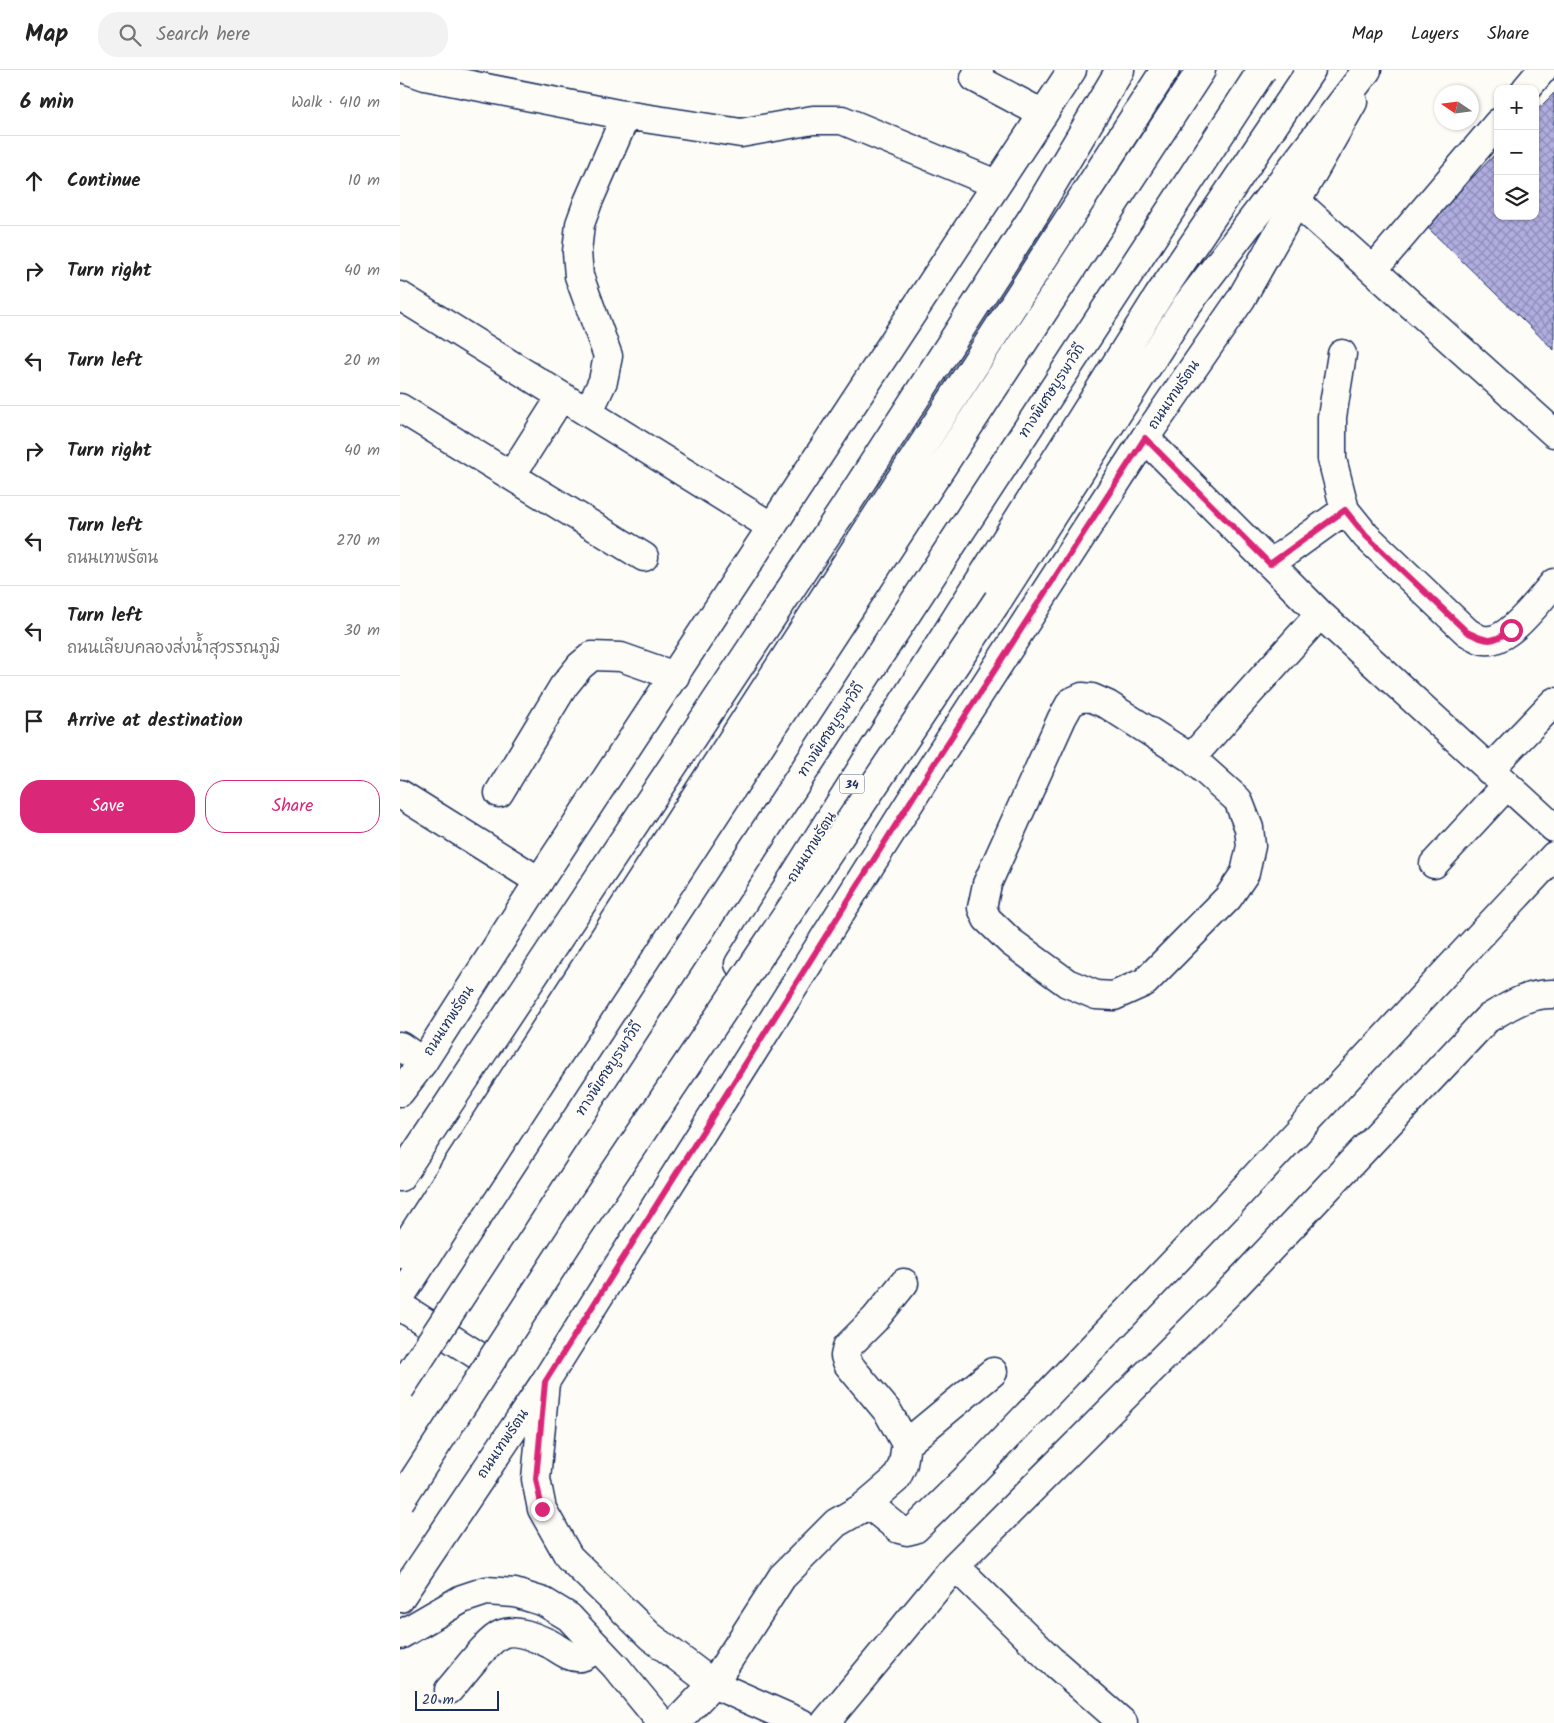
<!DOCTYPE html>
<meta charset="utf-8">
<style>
body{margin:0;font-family:Kalam,"Playpen Sans Thai",sans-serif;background:#f2f2f2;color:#222}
.controls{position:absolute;right:15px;top:15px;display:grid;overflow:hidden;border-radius:10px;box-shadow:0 1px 4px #0004}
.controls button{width:45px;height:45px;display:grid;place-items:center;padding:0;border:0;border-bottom:1px solid #e0e0e0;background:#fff;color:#222;font:25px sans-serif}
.compass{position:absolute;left:1034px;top:15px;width:45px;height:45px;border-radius:50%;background:#fff;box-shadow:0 1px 4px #0004;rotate:283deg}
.scale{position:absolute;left:15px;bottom:12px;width:84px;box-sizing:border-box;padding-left:5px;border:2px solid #1b2f5e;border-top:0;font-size:14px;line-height:18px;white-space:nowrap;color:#1b2f5e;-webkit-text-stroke:4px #fdfcf7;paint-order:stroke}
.stop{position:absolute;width:15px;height:15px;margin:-11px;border:4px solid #db2777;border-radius:50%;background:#fff}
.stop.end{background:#db2777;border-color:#fff;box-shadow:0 1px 5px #0008}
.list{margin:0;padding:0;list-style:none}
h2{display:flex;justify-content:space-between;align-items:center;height:65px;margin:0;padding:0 20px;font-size:21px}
h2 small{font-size:16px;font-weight:400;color:#767676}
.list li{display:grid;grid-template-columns:32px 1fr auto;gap:15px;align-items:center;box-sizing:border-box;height:90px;padding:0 20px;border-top:1px solid #e0e0e0}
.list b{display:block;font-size:19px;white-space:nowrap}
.list p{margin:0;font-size:16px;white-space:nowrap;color:#767676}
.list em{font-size:16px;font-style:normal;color:#767676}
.actions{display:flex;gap:10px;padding:15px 20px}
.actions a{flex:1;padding:11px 0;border:1px solid #db2777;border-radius:20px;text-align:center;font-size:18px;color:#db2777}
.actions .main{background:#db2777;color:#fff}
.icon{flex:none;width:28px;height:28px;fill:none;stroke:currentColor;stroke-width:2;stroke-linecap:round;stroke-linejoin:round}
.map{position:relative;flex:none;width:1154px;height:1653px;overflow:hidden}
header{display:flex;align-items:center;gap:30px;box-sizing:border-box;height:70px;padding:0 25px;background:#fff;border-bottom:1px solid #e0e0e0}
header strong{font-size:24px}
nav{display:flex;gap:28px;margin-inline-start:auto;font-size:18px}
.search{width:350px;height:45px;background:#f2f2f2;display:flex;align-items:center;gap:12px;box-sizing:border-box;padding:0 18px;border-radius:20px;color:#767676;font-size:19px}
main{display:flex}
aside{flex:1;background:#fff}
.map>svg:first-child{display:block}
.building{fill:url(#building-cross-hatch);stroke:#1b2f5e}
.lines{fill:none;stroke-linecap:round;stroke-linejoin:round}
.minor-casing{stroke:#1b2f5e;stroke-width:31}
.major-casing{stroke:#1b2f5e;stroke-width:31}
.highway-casing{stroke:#1b2f5e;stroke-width:31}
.minor{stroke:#fdfcf7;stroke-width:28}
.major{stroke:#fdfcf7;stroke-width:28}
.highway{stroke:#fdfcf7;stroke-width:28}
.highway-bridge-casing{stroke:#1b2f5e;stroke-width:31;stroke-linecap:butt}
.highway-bridge{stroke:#fdfcf7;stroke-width:28}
.route{stroke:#db2777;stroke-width:6}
.labels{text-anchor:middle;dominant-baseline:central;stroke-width:4;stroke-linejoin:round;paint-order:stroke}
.shield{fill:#fdfcf7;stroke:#5f6c8c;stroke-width:1}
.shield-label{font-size:12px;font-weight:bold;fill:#1b2f5e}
.street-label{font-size:14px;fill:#1b2f5e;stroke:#fdfcf7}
</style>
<header>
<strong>Map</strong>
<div class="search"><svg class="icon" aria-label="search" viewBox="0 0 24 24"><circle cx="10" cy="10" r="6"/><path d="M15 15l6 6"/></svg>Search here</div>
<nav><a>Map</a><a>Layers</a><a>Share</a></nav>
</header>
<main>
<aside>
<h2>6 min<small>Walk · 410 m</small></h2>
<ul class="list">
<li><svg class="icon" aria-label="ahead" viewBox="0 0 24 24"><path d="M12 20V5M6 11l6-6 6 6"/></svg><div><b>Continue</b></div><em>10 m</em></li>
<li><svg class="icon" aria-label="right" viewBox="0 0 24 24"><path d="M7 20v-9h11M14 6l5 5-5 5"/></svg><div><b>Turn right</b></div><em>40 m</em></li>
<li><svg class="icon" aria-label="left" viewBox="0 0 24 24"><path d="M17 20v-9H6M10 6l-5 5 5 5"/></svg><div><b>Turn left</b></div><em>20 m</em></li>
<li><svg class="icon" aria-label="right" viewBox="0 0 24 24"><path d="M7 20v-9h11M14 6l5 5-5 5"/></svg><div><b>Turn right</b></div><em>40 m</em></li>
<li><svg class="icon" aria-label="left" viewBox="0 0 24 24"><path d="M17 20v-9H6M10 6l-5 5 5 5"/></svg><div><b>Turn left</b><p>ถนนเทพรัตน</p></div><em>270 m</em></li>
<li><svg class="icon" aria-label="left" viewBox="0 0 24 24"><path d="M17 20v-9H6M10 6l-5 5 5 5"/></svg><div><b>Turn left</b><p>ถนนเลียบคลองส่งน้ำสุวรรณภูมิ</p></div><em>30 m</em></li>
<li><svg class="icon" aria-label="arrive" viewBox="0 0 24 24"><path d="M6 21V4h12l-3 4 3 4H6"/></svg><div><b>Arrive at destination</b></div></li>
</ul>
<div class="actions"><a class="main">Save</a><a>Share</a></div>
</aside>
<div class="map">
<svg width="1154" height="1653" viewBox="0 0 1154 1653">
<defs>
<pattern id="building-cross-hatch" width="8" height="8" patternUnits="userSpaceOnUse" patternTransform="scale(1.25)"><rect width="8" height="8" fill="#b0addf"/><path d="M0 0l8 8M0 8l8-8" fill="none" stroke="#8e8db8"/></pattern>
</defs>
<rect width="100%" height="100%" fill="#fdfcf7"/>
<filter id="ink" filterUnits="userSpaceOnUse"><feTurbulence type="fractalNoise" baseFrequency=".02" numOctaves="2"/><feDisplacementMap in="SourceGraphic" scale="10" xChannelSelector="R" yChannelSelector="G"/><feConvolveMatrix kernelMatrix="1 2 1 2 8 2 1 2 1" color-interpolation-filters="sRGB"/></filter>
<g filter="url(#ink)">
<!-- building -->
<path class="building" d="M 1154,23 L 1154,280 L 1026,156 L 1098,81 L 1098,146 L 1135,146 L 1135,42 Z"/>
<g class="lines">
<defs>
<path id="minor" d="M 8,0 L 25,6 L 218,44 L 341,63 L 413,50 L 442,50 L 596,114
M 579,0 L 575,8 L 643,44
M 1126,19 L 1142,0
M 897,132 L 1154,363
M 973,200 L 1098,53
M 0,226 L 372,457
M 942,284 L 932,347 L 932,389 L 945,440 L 966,466 L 1067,562 C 1072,565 1079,570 1084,570 C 1108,574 1139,530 1154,513
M 0,338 L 244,487
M 188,343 L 203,311 L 208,286 L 179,206 L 177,182 L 180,154 L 188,132 L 226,45
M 745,368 L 920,544 L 1154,758
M 111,406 L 161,327
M 870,494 L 945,440
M 682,627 L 692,628 L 708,635 L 791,688 L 838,730 L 849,758 L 851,776 L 845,803 L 828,828 L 745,912 L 714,926 L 696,925 L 667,913 L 611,872 L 587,849 L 582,838 L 587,814 L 662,648 L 671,632 Z
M 791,688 L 920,544
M 1089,700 L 1154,632
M 99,723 L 163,617 L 180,596 L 192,586 L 221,587 L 275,606
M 0,724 L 139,811
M 1034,794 L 1107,715
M 0,976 L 23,992
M 506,1374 L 593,1302
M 468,1434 L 499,1459 L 507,1461 L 515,1459 L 574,1401 L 829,1135 L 1154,786
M 555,1496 L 651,1590 L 723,1653
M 49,1620 C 61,1607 87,1570 102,1564 C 116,1558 137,1568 150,1574 C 159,1579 170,1589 181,1587 C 187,1586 192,1581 197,1577
M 276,1653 L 313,1614 L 382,1507 L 436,1453 L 462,1438 L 496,1409 L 503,1394 L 506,1374 L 488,1342 L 448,1294 L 445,1286 L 447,1277 L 475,1249 L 504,1213
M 425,1653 L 555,1496 L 836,1215 L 1087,949 C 1109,936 1128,923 1154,924"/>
<path id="major" d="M 0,1022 L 23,992 L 139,811 L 672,0
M 145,1312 L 136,1409 L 142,1439 L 169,1487 L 250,1566 L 313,1614 L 401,1653
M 0,1528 L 145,1312 L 534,694 L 745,368 L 841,229 L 953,32
M 0,1565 L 62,1529 L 86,1521 L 115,1523 L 144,1532 L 169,1547 L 216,1597 L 262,1653"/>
<path id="highway" d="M 598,530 L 786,236 L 967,0
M 339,894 L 758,227 L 911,0
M 0,1107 L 445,437 L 634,145 L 720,0
M 0,1184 L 765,0
M 0,1227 L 801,0
M 0,1236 L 88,1292"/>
</defs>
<!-- minor casing -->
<use href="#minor" class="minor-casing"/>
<!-- major casing -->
<use href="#major" class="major-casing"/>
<!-- highway casing -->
<use href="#highway" class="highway-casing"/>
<!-- minor -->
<use href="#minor" class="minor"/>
<!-- major -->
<use href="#major" class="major"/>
<!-- highway -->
<use href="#highway" class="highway"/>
<defs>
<path id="highway-bridge" d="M 0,1319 L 862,0
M 0,1431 L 176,1160 L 598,530"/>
</defs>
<!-- highway-bridge casing -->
<use href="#highway-bridge" class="highway-bridge-casing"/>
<!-- highway-bridge -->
<use href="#highway-bridge" class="highway-bridge"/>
</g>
</g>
<g class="lines" filter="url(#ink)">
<!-- route -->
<path class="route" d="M 142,1439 L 136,1409 L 145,1312 L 534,694 L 745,368 L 870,494 L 945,440 L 966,466 L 1067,562 C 1088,572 1091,574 1111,560"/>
</g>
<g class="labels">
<!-- shield labels -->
<rect class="shield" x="439.5" y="704.5" width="25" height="19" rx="4"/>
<g class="shield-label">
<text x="452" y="714">34</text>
</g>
<!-- street labels -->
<g class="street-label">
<text transform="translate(652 321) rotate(-57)">ทางพิเศษบูรพาวิถี</text>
<text transform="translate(774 325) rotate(-56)">ถนนเทพรัตน</text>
<text transform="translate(431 660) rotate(-57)">ทางพิเศษบูรพาวิถี</text>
<text transform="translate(412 777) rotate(-58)">ถนนเทพรัตน</text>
<text transform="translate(49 951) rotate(-57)">ถนนเทพรัตน</text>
<text transform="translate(209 999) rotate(-57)">ทางพิเศษบูรพาวิถี</text>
<text transform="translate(103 1374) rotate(-56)">ถนนเทพรัตน</text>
</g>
</g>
</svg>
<div class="controls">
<button>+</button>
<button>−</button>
<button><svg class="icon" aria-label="layers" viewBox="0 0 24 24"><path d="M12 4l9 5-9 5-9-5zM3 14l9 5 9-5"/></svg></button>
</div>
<svg class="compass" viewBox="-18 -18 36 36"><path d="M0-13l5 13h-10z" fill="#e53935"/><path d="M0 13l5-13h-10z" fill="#767676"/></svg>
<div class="scale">20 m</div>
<div class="stop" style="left:1111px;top:560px"></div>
<div class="stop end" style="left:142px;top:1439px"></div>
</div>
</main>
